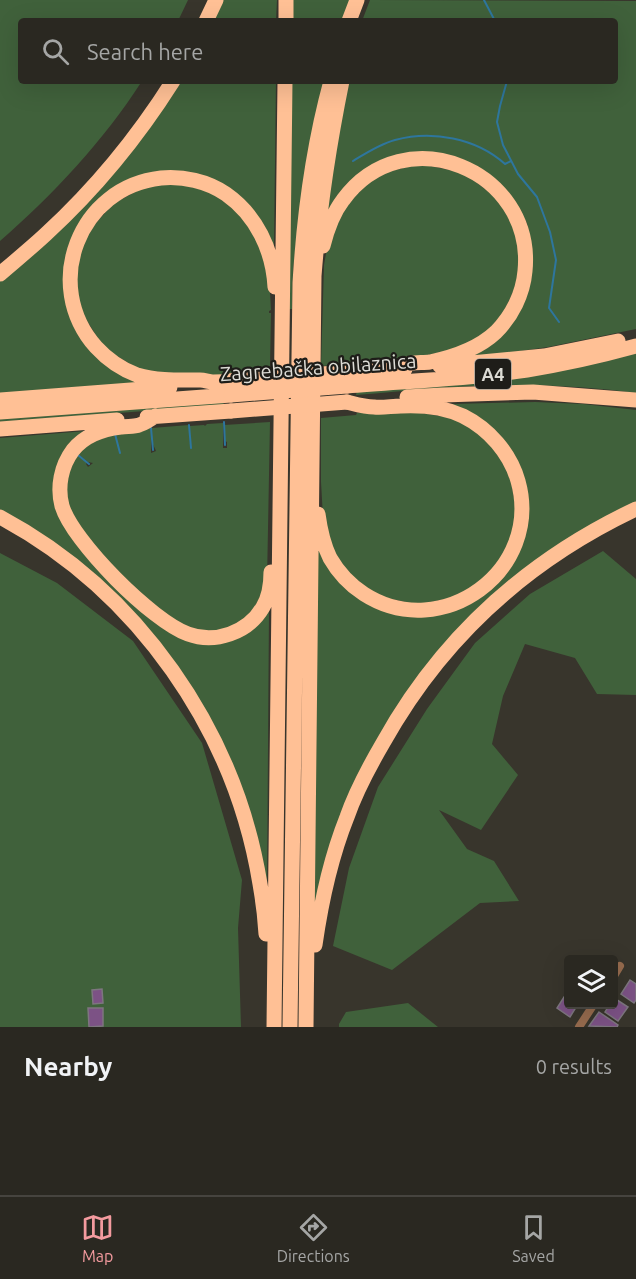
<!DOCTYPE html>
<meta charset="utf-8">
<style>
body{margin:0;font-family:Ubuntu,sans-serif;background:#36342e;color:#f1f3f6}
.controls{position:absolute;right:18px;bottom:18px;display:grid;overflow:hidden;border-radius:6px;box-shadow:0 6px 24px #0002}
.controls button{width:54px;height:54px;display:grid;place-items:center;padding:0;border:0;border-bottom:2px solid #46443f;background:#2a2821;color:#f1f3f6;font:30px sans-serif}
.list{margin:0;padding:0;list-style:none}
h2{display:flex;justify-content:space-between;align-items:center;height:78px;margin:0;padding:0 24px;font-size:26px}
h2 small{font-size:20px;font-weight:400;color:#a5a6a5}
.icon{flex:none;width:33px;height:33px;fill:none;stroke:currentColor;stroke-width:2;stroke-linecap:round;stroke-linejoin:round}
.map{position:relative;flex:none;width:636px;height:1027px;overflow:hidden}
.search{position:absolute;background:#2a2821;box-shadow:0 6px 24px #0002;left:18px;right:18px;top:18px;height:66px;display:flex;align-items:center;gap:15px;box-sizing:border-box;padding:0 21px;border-radius:6px;color:#a5a6a5;font-size:22px}
.sheet{height:168px;background:#2a2821}
nav{display:flex;justify-content:space-around;align-items:center;box-sizing:border-box;height:84px;border-top:2px solid #46443f;background:#2a2821;font-size:16px;color:#a5a6a5}
nav a{display:grid;justify-items:center;gap:3px}
nav .on{color:#f49b9f}
.map>svg:first-child{display:block}
.green{fill:#40613b}
.lines{fill:none;stroke-linecap:round;stroke-linejoin:round}
.stream{stroke:#2e769d;stroke-width:2}
.building{fill:#7c5285;stroke:#7d767f;stroke-width:1.5}
.street{stroke:#966b4e;stroke-width:8}
.highway{stroke:#ffc095;stroke-width:15}
.highway-bridge{stroke:#ffc095;stroke-width:15}
.labels{text-anchor:middle;dominant-baseline:central;stroke-width:4.5;stroke-linejoin:round;paint-order:stroke}
.shield{fill:#1e1d19;stroke:#a3a29d;stroke-width:1.5}
.shield-label{font-size:18px;font-weight:bold;fill:#dcdbd5}
.street-label{font-size:20px;fill:#dcdbd5;stroke:#1e1d19}
</style>
<div class="map">
<svg width="636" height="1027" viewBox="0 0 636 1027">
<rect width="100%" height="100%" fill="#38352c"/>
<!-- green -->
<path class="green" d="M 0,0 L 188,0 L 178,21 L 21,21 L 21,81 L 142,81 C 105,139 52,196 0,241 Z
M 222,0 L 277,0 L 276,21 L 212,21 Z
M 293,0 L 350,0 L 343,21 L 292,21 Z
M 370,0 L 636,1 L 636,329 L 548,347 L 473,358 L 530,284 L 532,254 L 527,223 L 510,194 L 487,172 L 462,159 L 437,153 L 417,152 L 389,158 L 368,168 L 349,182 L 327,211 L 331,175 L 348,81 L 615,81 L 615,21 L 362,21 Z
M 180,81 L 276,81 L 274,246 L 247,204 L 164,173 L 80,223 L 71,315 L 142,383 L 0,394 L 0,279 Z
M 292,81 L 324,81 L 300,207 L 293,270 L 292,309 L 289,309 Z
M 420,164 L 464,173 L 498,199 L 514,228 L 520,256 L 517,283 L 504,312 L 485,334 L 460,348 L 395,362 L 321,366 L 324,265 L 327,248 L 342,210 L 369,182 L 387,172 Z
M 175,183 L 211,192 L 241,214 L 262,249 L 270,292 L 271,310 L 269,311 L 269,313 L 271,313 L 270,366 L 268,367 L 268,369 L 271,370 L 224,374 L 223,376 L 175,377 L 140,370 L 104,348 L 79,308 L 76,269 L 86,234 L 113,204 L 146,186 Z
M 636,352 L 636,393 C 601,388 566,386 531,385 C 473,384 414,390 356,395 L 357,391 Z
M 223,401 L 224,405 L 0,422 L 0,418 Z
M 535,402 L 583,404 L 636,410 L 636,503 L 555,548 L 412,687 L 312,909 L 316,546 L 329,566 L 419,616 L 504,574 L 523,477 L 452,404 Z
M 387,411 L 410,411 L 451,418 L 468,425 L 495,449 L 510,475 L 516,510 L 514,528 L 503,557 L 484,579 L 458,596 L 419,605 L 378,596 L 348,573 L 331,546 L 323,517 L 321,482 L 321,418 L 356,415 L 357,413 Z
M 270,422 L 267,582 L 251,615 L 221,632 L 186,629 L 154,607 L 93,547 L 68,507 L 65,483 L 77,454 L 87,462 L 86,464 L 88,467 L 93,463 L 88,462 L 78,454 L 94,439 L 129,430 L 151,428 L 151,453 L 156,451 L 152,442 L 152,428 L 189,425 L 190,443 L 190,426 L 204,425 L 205,426 L 207,424 L 223,423 L 223,448 L 227,448 L 227,442 L 225,441 L 224,425 Z
M 86,431 L 74,442 L 60,517 L 195,643 L 269,610 L 267,890 L 256,836 L 158,643 L 0,512 L 0,438 Z
M 603,551 L 636,579 L 636,695 L 597,694 L 575,658 L 525,644 L 503,696 L 492,744 L 518,775 L 481,830 L 439,810 L 467,849 L 494,861 L 519,901 L 480,903 L 392,970 L 333,946 L 349,868 L 378,787 L 427,709 L 475,643 L 530,594 Z
M 0,553 L 57,583 L 133,641 L 202,743 L 242,880 L 238,928 L 241,1027 L 0,1027 Z
M 408,1003 L 438,1027 L 339,1027 L 339,1024 L 346,1012 Z"/>
<g class="lines">
<!-- stream -->
<path class="stream" d="M 484,0 L 495,21
M 507,81 L 500,106 L 497,122 L 503,145 L 518,174 L 537,197 L 550,232 L 556,260 L 549,308 L 559,322
M 353,161 C 366,153 380,144 395,140 C 432,130 476,138 505,164 L 511,161
M 224,422 L 225,445
M 189,425 L 191,448
M 151,428 L 153,450
M 115,434 L 120,453
M 78,455 L 89,464"/>
</g>
<!-- building -->
<path class="building" d="M 630,980 L 636,984 L 636,1000 L 634,1003 L 621,994 Z
M 102,989 L 103,1003 L 93,1004 L 92,990 Z
M 566,994 L 568,995 L 568,1004 L 578,1004 L 570,1017 L 557,1008 Z
M 614,998 L 628,1007 L 618,1021 L 605,1012 L 610,1004 L 614,1004 Z
M 88,1008 L 103,1008 L 103,1026 L 89,1027 Z
M 599,1012 L 618,1025 L 617,1027 L 589,1026 Z"/>
<g class="lines">
<!-- street -->
<path class="street" d="M 614,976 L 620,966
M 579,1027 L 594,1004"/>
<!-- highway -->
<path class="highway" d="M 206,21 L 216,0
M 286,21 L 286,0
M 349,21 L 357,0
M 323,246 C 327,230 333,213 343,200 C 404,116 535,170 525,271 C 523,294 512,316 496,332 C 478,349 454,357 430,362 C 422,363 410,362 403,365 C 400,366 398,368 395,370
M 0,274 C 15,261 31,248 46,234 C 95,189 137,138 173,81
M 440,366 L 544,356 L 618,341
M 348,372 L 405,369
M 231,381 C 225,382 219,382 213,382 C 209,382 205,380 200,380 C 178,380 158,381 137,375 C 121,369 107,359 96,347 C 41,285 79,187 161,178 C 183,176 207,181 226,194 C 256,215 273,250 275,287
M 347,386 C 407,381 468,379 527,370 C 564,364 600,356 636,346
M 407,397 L 443,395 L 533,392 L 636,400
M 0,400 L 170,387
M 0,412 L 231,395
M 155,416 C 151,419 145,423 139,425 C 134,427 127,426 121,427 C 103,429 85,435 73,450 C 61,466 57,487 62,506 C 73,542 152,621 188,634 C 215,644 248,633 263,607 C 269,597 271,584 271,572
M 147,417 L 231,411
M 0,429 L 117,420
M 318,514 C 320,529 323,544 330,558 C 338,572 350,585 364,594 C 442,644 543,570 518,481 C 510,453 489,429 463,416 C 444,407 422,405 401,406 C 392,406 383,408 374,407 C 365,407 355,404 347,402
M 0,517 C 138,591 235,730 260,884 C 263,901 265,917 266,934
M 315,945 C 321,903 331,857 347,817 C 356,791 369,767 383,743 C 442,637 526,561 636,509
M 274,1027 L 285,81
M 290,1027 L 300,283 C 304,215 313,147 331,81
M 306,1027 L 314,276 C 319,210 329,145 342,81"/>
<!-- highway-bridge -->
<path class="highway-bridge" d="M 231,381 L 348,372
M 231,395 L 347,386
M 231,411 L 347,402"/>
</g>
<g class="labels">
<!-- shield labels -->
<rect class="shield" x="475" y="359" width="36" height="30" rx="4.5"/>
<g class="shield-label">
<text x="493" y="374">A4</text>
</g>
<!-- street labels -->
<g class="street-label">
<text transform="translate(318 367) rotate(-4)">Zagrebačka obilaznica</text>
</g>
</g>
</svg>
<div class="controls">
<button><svg class="icon" aria-label="layers" viewBox="0 0 24 24"><path d="M12 4l9 5-9 5-9-5zM3 14l9 5 9-5"/></svg></button>
</div>
<div class="search"><svg class="icon" aria-label="search" viewBox="0 0 24 24"><circle cx="10" cy="10" r="6"/><path d="M15 15l6 6"/></svg>Search here</div>
</div>
<section class="sheet">
<h2>Nearby<small>0 results</small></h2>
<ul class="list">
</ul>
</section>
<nav>
<a class="on"><svg class="icon" aria-label="map" viewBox="0 0 24 24"><path d="M3 6l6-2 6 2 6-2v14l-6 2-6-2-6 2zM9 4v14M15 6v14"/></svg>Map</a>
<a><svg class="icon" aria-label="directions" viewBox="0 0 24 24"><path d="M12 3l9 9-9 9-9-9zM9 14v-3h6M13 9l2 2-2 2"/></svg>Directions</a>
<a><svg class="icon" aria-label="saved" viewBox="0 0 24 24"><path d="M7 4h10v16l-5-4-5 4z"/></svg>Saved</a>
</nav>
